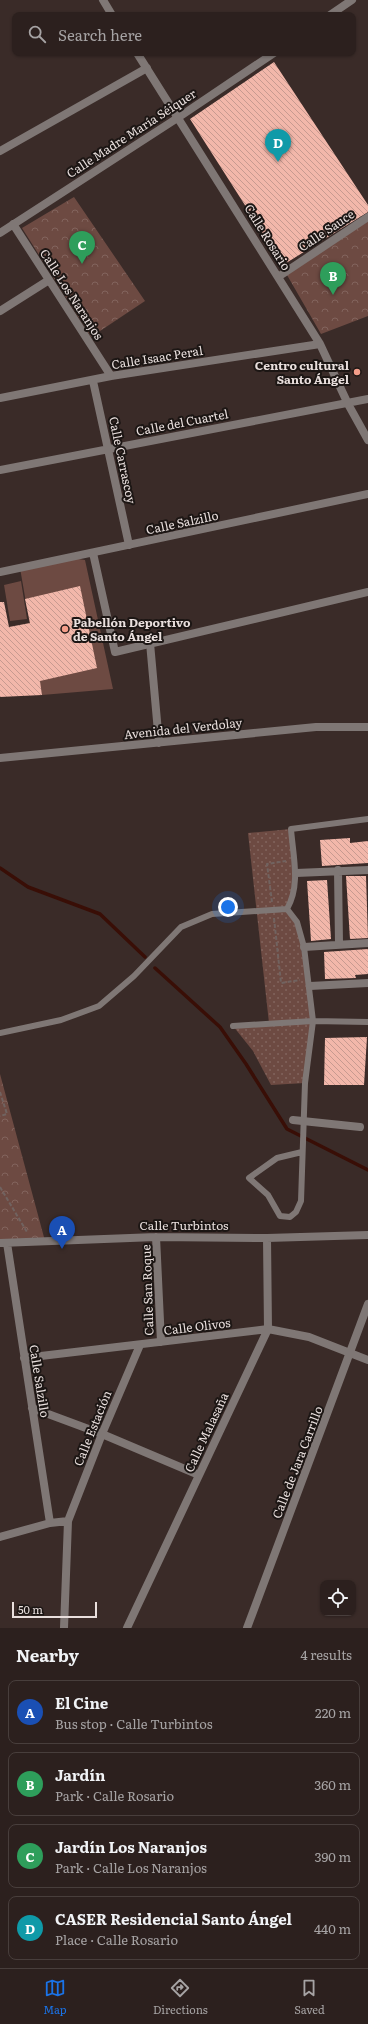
<!DOCTYPE html>
<meta charset="utf-8">
<style>
body{margin:0;font-family:Literata,serif;background:#382d2b;color:#f1f3f6}
.controls{position:absolute;right:12px;bottom:12px;display:grid;overflow:hidden;border-radius:8px;box-shadow:0 1px 3px #0004}
.controls button{width:36px;height:36px;display:grid;place-items:center;padding:0;border:0;border-bottom:1px solid #483e3c;background:#2c201e;color:#f1f3f6;font:20px sans-serif}
.scale{position:absolute;left:12px;bottom:10px;width:85px;box-sizing:border-box;padding-left:4px;border:2px solid #e9dfdd;border-top:0;font-size:11px;line-height:14px;white-space:nowrap;color:#e9dfdd;-webkit-text-stroke:3px #1c1614;paint-order:stroke}
.you{position:absolute;left:228px;top:907px;width:14px;height:14px;margin:-10px;border:3px solid #fff;border-radius:50%;background:#1a73e8;box-shadow:0 0 0 6px #1a73e833}
.badge{display:grid;place-items:center;width:26px;height:26px;border-radius:50%;background:#1a73e8;color:#fff;font-size:13px;font-weight:700}
.pin{position:absolute;translate:-50% -33px;filter:drop-shadow(0 1px 2px #0008)}
.pin::after{content:'';position:absolute;top:21px;width:14px;height:12px;background:inherit;clip-path:polygon(0 0,100% 0,50% 100%)}
.list{margin:0;padding:0;list-style:none}
h2{display:flex;justify-content:space-between;align-items:center;height:52px;margin:0;padding:0 16px;font-size:17px}
h2 small{font-size:13px;font-weight:400;color:#a6a3a4}
.list li{display:grid;grid-template-columns:26px 1fr auto;gap:12px;align-items:center;box-sizing:border-box;height:64px;margin:0 8px 8px;padding:0 8px;border:1px solid #483e3c;border-radius:8px}
.list b{display:block;font-size:15px;white-space:nowrap}
.list p{margin:0;font-size:13px;white-space:nowrap;color:#a6a3a4}
.list em{font-size:13px;font-style:normal;color:#a6a3a4}
.icon{flex:none;width:22px;height:22px;fill:none;stroke:currentColor;stroke-width:2;stroke-linecap:round;stroke-linejoin:round}
.map{position:relative;flex:none;width:368px;height:1628px;overflow:hidden}
.search{position:absolute;background:#2c201e;box-shadow:0 1px 3px #0004;left:12px;right:12px;top:12px;height:44px;display:flex;align-items:center;gap:10px;box-sizing:border-box;padding:0 14px;border-radius:8px;color:#a6a3a4;font-size:15px}
.sheet{height:340px;background:#2c201e}
nav{display:flex;justify-content:space-around;align-items:center;box-sizing:border-box;height:56px;border-top:1px solid #483e3c;background:#2c201e;font-size:11px;color:#a6a3a4}
nav a{display:grid;justify-items:center;gap:2px}
nav .on{color:#1a73e8}
.map>svg:first-child{display:block}
.grass{fill:#6d4a42}
.park{fill:url(#park-crowns)}
.garden{fill:url(#garden-dots)}
.lines{fill:none;stroke-linecap:round;stroke-linejoin:round}
.stream{stroke:#390e06;stroke-width:3.5}
.building{fill:url(#building-back-hatch)}
.path{stroke:#716360;stroke-width:2;stroke-dasharray:4 2;stroke-linecap:butt}
.service{stroke:#7f7775;stroke-width:6}
.pedestrian{stroke:#7f7775;stroke-width:8}
.minor{stroke:#7f7775;stroke-width:8}
.poi-dot{fill:#f49e8a;stroke:#1c1614;stroke-width:1.5}
.labels{text-anchor:middle;dominant-baseline:central;stroke-width:4;stroke-linejoin:round;paint-order:stroke}
.street-label{font-size:12px;fill:#e9dfdd;stroke:#1c1614}
.poi-label{font-size:12px;font-weight:bold;fill:#e9dfdd;stroke:#1c1614;text-anchor:end}
</style>
<div class="map">
<svg width="368" height="1628" viewBox="0 0 368 1628">
<defs>
<pattern id="park-crowns" width="20" height="18" patternUnits="userSpaceOnUse"><rect width="20" height="18" fill="#6d4a42"/><path d="M2 6a3 3 0 1 1 6 0M12 15a3 3 0 1 1 6 0" fill="none" stroke="#82645d"/></pattern>
<pattern id="garden-dots" width="8" height="8" patternUnits="userSpaceOnUse"><rect width="8" height="8" fill="#6d4a42"/><path d="M2 2h.1M6 6h.1" fill="none" stroke="#82645d" stroke-width="1.8" stroke-linecap="round"/></pattern>
<pattern id="building-back-hatch" width="6" height="6" patternUnits="userSpaceOnUse"><rect width="6" height="6" fill="#f2b7aa"/><path d="M-1 5l2 2M0 0l6 6M5-1l2 2" fill="none" stroke="#c79a90"/></pattern>
</defs>
<rect width="100%" height="100%" fill="#3a2b28"/>
<!-- grass -->
<path class="grass" d="M 72,558 L 85,560 L 113,689 L 42,695 L 20,568 Z
M 21,581 L 27,619 L 10,621 L 4,585 Z"/>
<!-- park -->
<path class="park" d="M 74,197 L 145,301 L 91,337 L 22,228 Z
M 368,221 L 368,316 L 321,334 L 287,275 Z
M 0,1074 L 45,1241 L 0,1243 Z"/>
<!-- garden -->
<path class="garden" d="M 291,829 L 296,873 L 287,909 L 297,922 L 313,1021 L 305,1083 L 271,1085 L 253,1051 L 233,1026 L 269,1023 L 248,833 Z"/>
<g class="lines">
<!-- stream -->
<path class="stream" d="M 0,868 L 28,887 L 100,914 L 145,957
M 155,968 L 220,1027 L 246,1064 L 287,1129 L 368,1170"/>
</g>
<!-- building -->
<path class="building" d="M 274,62 L 368,205 L 368,212 L 283,265 L 190,119 Z
M 80,586 L 97,668 L 40,681 L 42,695 L 0,697 L 0,602 L 4,602 L 9,627 L 30,623 L 25,599 Z
M 350,838 L 350,843 L 368,841 L 368,863 L 322,866 L 320,840 Z
M 346,876 L 366,876 L 368,938 L 350,939 Z
M 327,880 L 331,939 L 311,941 L 307,881 Z
M 368,949 L 368,974 L 355,975 L 356,978 L 325,979 L 324,952 Z
M 367,1037 L 364,1085 L 324,1085 L 325,1038 Z"/>
<g class="lines">
<!-- path -->
<path class="path" d="M 272,902 L 267,864 L 286,861
M 274,918 L 281,983 L 300,980
M 0,1092 L 7,1114 L 0,1116
M 0,1187 L 27,1232"/>
<!-- service -->
<path class="service" d="M 287,909 L 297,922 L 304,947 L 313,1021 L 368,1022
M 233,1026 L 313,1021 L 305,1083 L 301,1201 L 296,1212 L 290,1217 L 280,1216 L 268,1195 L 249,1178 L 277,1158 L 302,1152
M 0,1033 L 61,1020 L 99,1006 L 134,976 L 181,927 L 212,914 L 287,909 C 301,885 293,856 291,829 L 368,819"/>
<!-- pedestrian -->
<path class="pedestrian" d="M 338,870 L 339,944
M 296,873 L 368,870
M 304,947 L 368,943"/>
<!-- minor -->
<path class="minor" d="M 103,0 L 112,15
M 330,15 L 352,0
M 137,53 L 320,344 L 348,404 L 368,440
M 0,151 L 147,68
M 13,224 L 111,376
M 0,233 L 179,117 L 274,53
M 278,277 L 368,217
M 0,311 L 49,280
M 93,381 L 129,545
M 0,398 L 111,376 L 320,344
M 0,470 L 368,399
M 93,553 L 115,652 L 368,592
M 0,572 L 368,494
M 150,643 L 159,743
M 0,758 L 316,727 L 368,727
M 310,986 L 368,983
M 293,1120 L 360,1127
M 156,1237 L 161,1342
M 0,1243 L 156,1237 L 267,1238 L 368,1235
M 7,1243 L 50,1523
M 24,1358 L 268,1329 L 309,1337 L 368,1360
M 32,1408 L 102,1434 L 199,1475
M 0,1537 L 50,1523 L 68,1521
M 64,1628 L 68,1521 L 102,1434 L 140,1345
M 127,1628 L 268,1329 L 267,1238
M 247,1628 L 368,1304"/>
</g>
<!-- markers -->
<g class="poi-dot">
<circle cx="357" cy="372" r="4"/>
<circle cx="65" cy="629" r="4"/>
</g>
<g class="labels">
<!-- street labels -->
<g class="street-label">
<text transform="translate(131 133) rotate(-33)">Calle Madre María Séiquer</text>
<text transform="translate(326 230) rotate(-34)">Calle Sauce</text>
<text transform="translate(268 237) rotate(58)">Calle Rosario</text>
<text transform="translate(72 294) rotate(57)">Calle Los Naranjos</text>
<text transform="translate(157 357) rotate(-9)">Calle Isaac Peral</text>
<text transform="translate(182 422) rotate(-11)">Calle del Cuartel</text>
<text transform="translate(123 460) rotate(78)">Calle Carrascoy</text>
<text transform="translate(182 522) rotate(-12)">Calle Salzillo</text>
<text transform="translate(183 728) rotate(-6)">Avenida del Verdolay</text>
<text x="184" y="1225">Calle Turbintos</text>
<text transform="translate(147 1290) rotate(-92)">Calle San Roque</text>
<text transform="translate(197 1326) rotate(-7)">Calle Olivos</text>
<text transform="translate(40 1381) rotate(81)">Calle Salzillo</text>
<text transform="translate(92 1428) rotate(-68)">Calle Estación</text>
<text transform="translate(206 1432) rotate(-65)">Calle Malasaña</text>
<text transform="translate(297 1462) rotate(-69)">Calle de Jara Carrillo</text>
</g>
<!-- poi labels -->
<g class="poi-label">
<text x="349" y="365">Centro cultural<tspan x="349" dy="14">Santo Ángel</tspan></text>
<text x="73" y="622" text-anchor="start">Pabellón Deportivo<tspan x="73" dy="14">de Santo Ángel</tspan></text>
</g>
</g>
</svg>
<div class="controls">
<button><svg class="icon" aria-label="locate" viewBox="0 0 24 24"><circle cx="12" cy="12" r="6"/><path d="M12 2v4M12 18v4M2 12h4M18 12h4"/></svg></button>
</div>
<div class="scale">50 m</div>
<div class="you"></div>
<div class="pin badge" style="left:62px;top:1249px;background:#1a4fb4">A</div>
<div class="pin badge" style="left:333px;top:295px;background:#2e9e5b">B</div>
<div class="pin badge" style="left:82px;top:264px;background:#2e9e5b">C</div>
<div class="pin badge" style="left:278px;top:162px;background:#0f9aa8">D</div>
<div class="search"><svg class="icon" aria-label="search" viewBox="0 0 24 24"><circle cx="10" cy="10" r="6"/><path d="M15 15l6 6"/></svg>Search here</div>
</div>
<section class="sheet">
<h2>Nearby<small>4 results</small></h2>
<ul class="list">
<li><span class="badge" style="background:#1a4fb4">A</span><div><b>El Cine</b><p>Bus stop · Calle Turbintos</p></div><em>220 m</em></li>
<li><span class="badge" style="background:#2e9e5b">B</span><div><b>Jardín</b><p>Park · Calle Rosario</p></div><em>360 m</em></li>
<li><span class="badge" style="background:#2e9e5b">C</span><div><b>Jardín Los Naranjos</b><p>Park · Calle Los Naranjos</p></div><em>390 m</em></li>
<li><span class="badge" style="background:#0f9aa8">D</span><div><b>CASER Residencial Santo Ángel</b><p>Place · Calle Rosario</p></div><em>440 m</em></li>
</ul>
</section>
<nav>
<a class="on"><svg class="icon" aria-label="map" viewBox="0 0 24 24"><path d="M3 6l6-2 6 2 6-2v14l-6 2-6-2-6 2zM9 4v14M15 6v14"/></svg>Map</a>
<a><svg class="icon" aria-label="directions" viewBox="0 0 24 24"><path d="M12 3l9 9-9 9-9-9zM9 14v-3h6M13 9l2 2-2 2"/></svg>Directions</a>
<a><svg class="icon" aria-label="saved" viewBox="0 0 24 24"><path d="M7 4h10v16l-5-4-5 4z"/></svg>Saved</a>
</nav>
